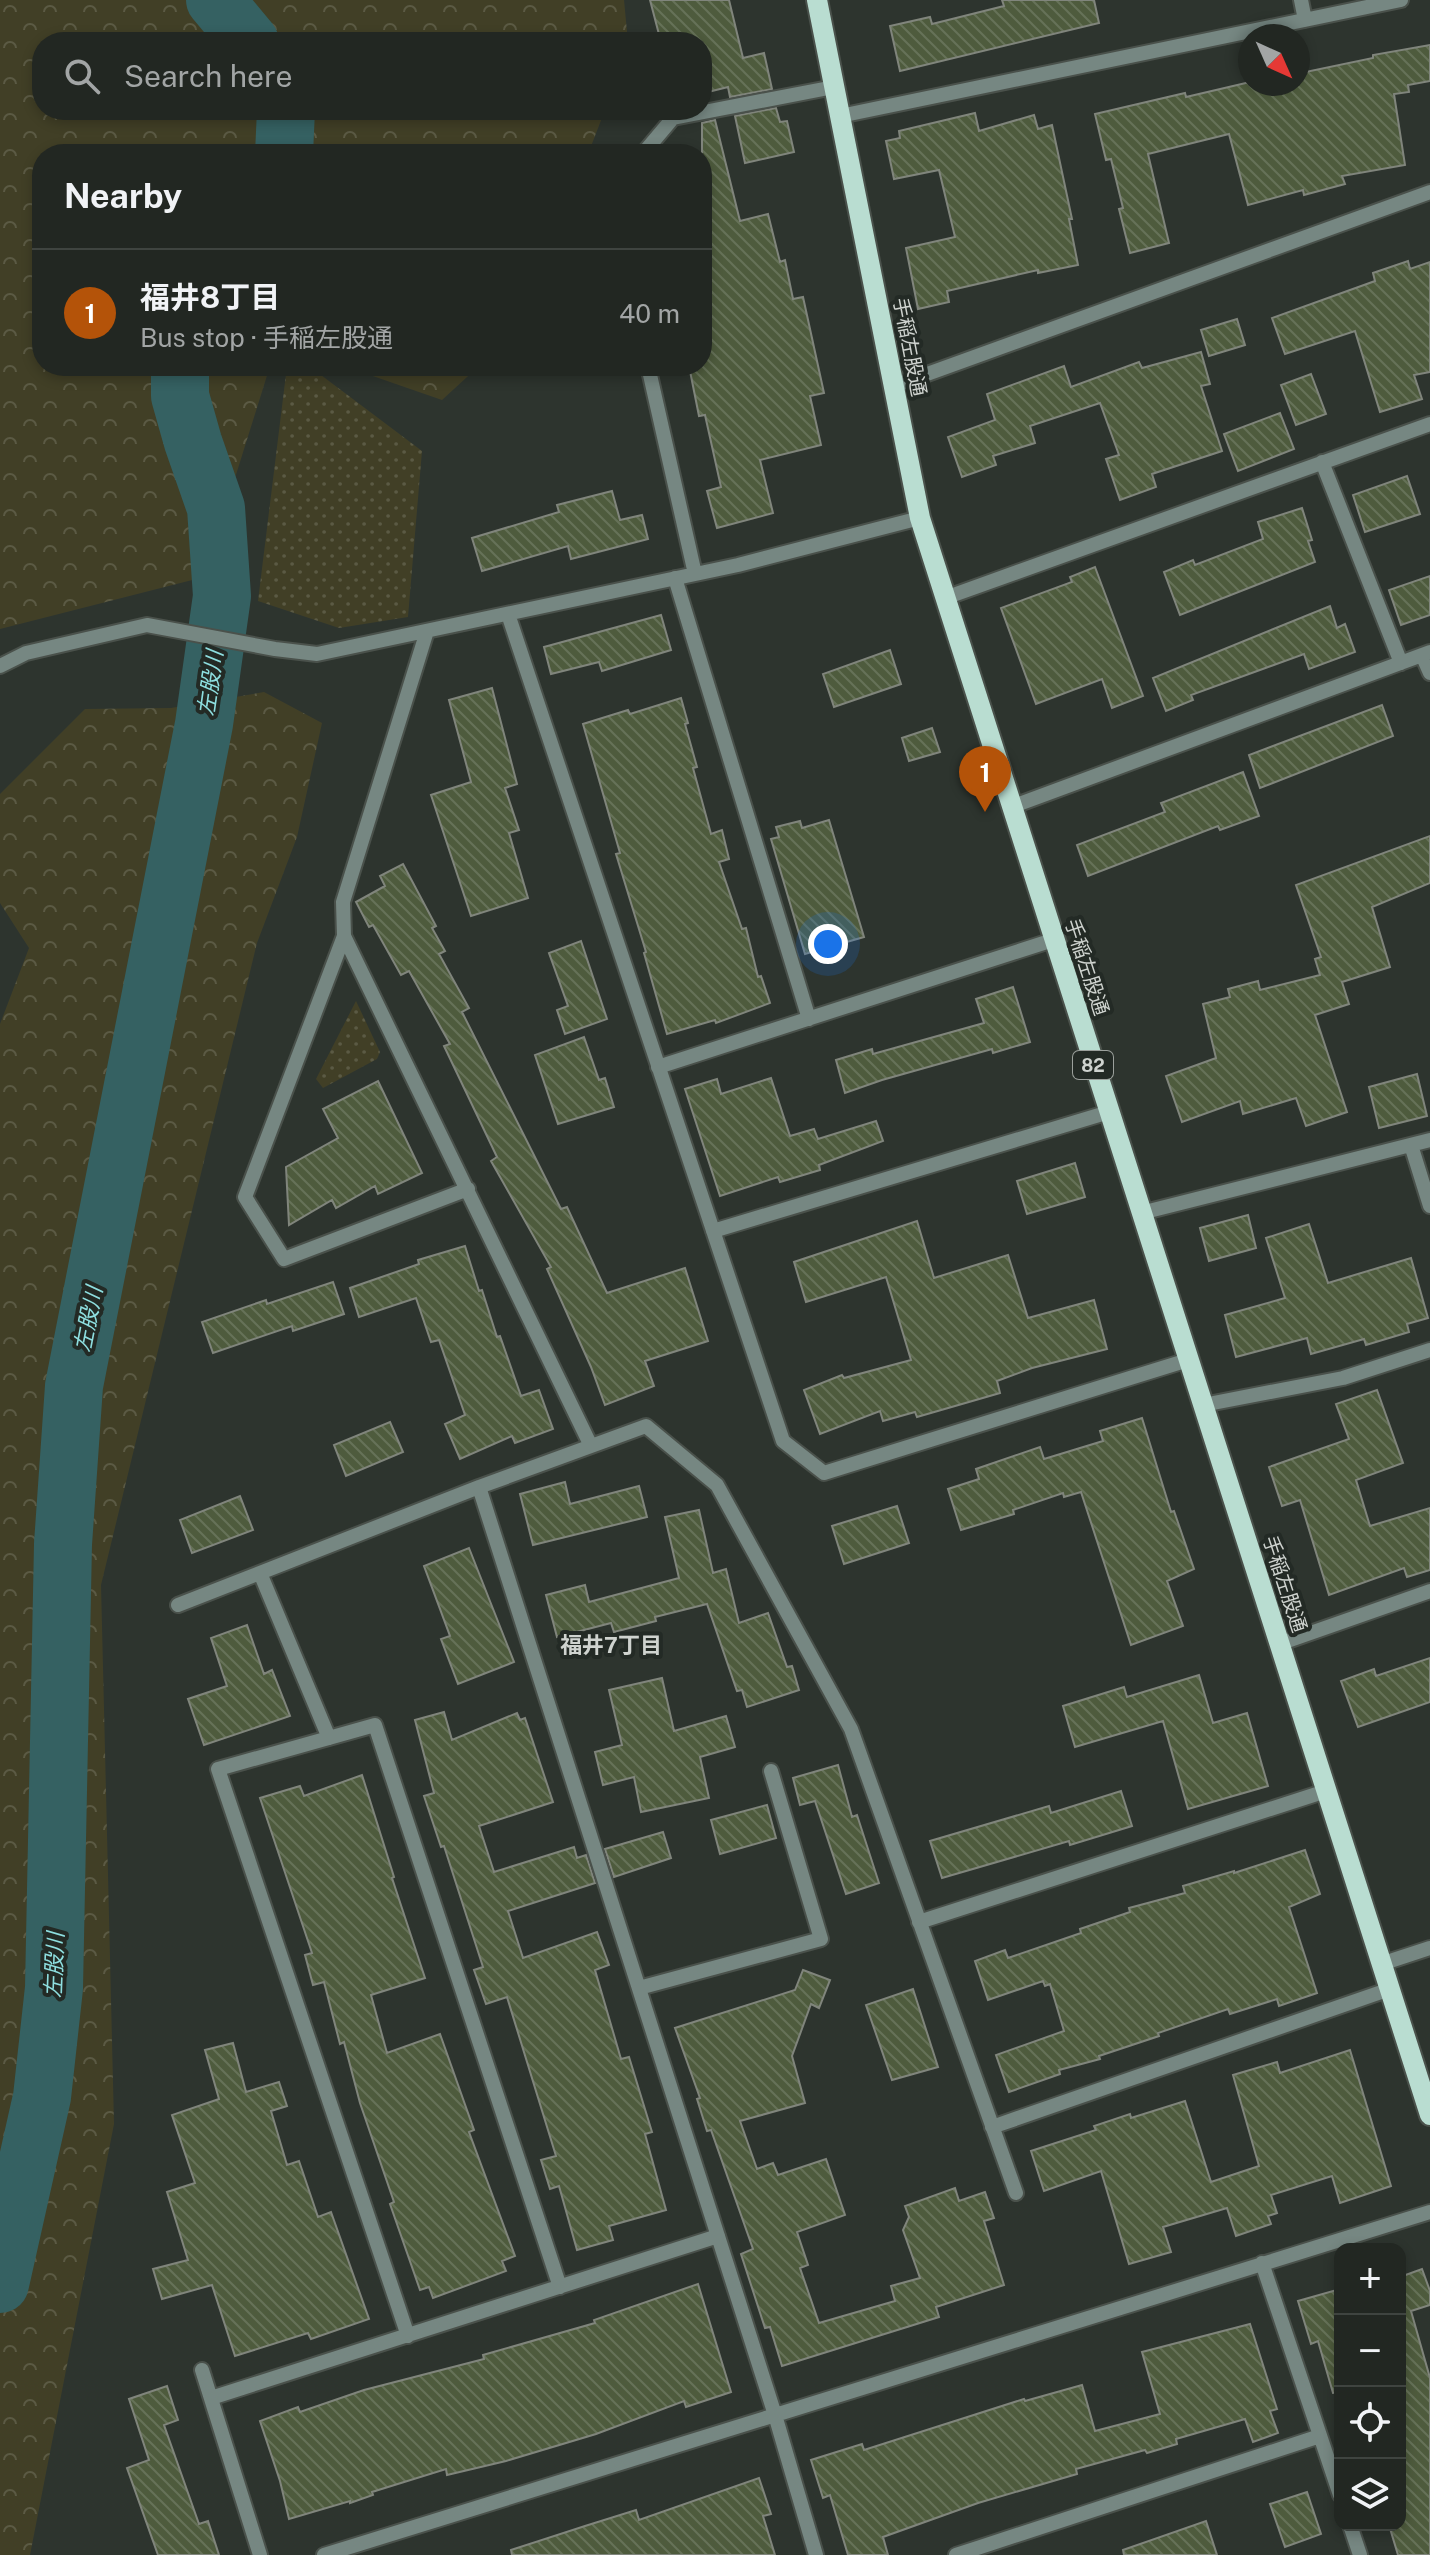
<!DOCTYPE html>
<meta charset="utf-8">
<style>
body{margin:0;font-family:"Public Sans","Noto Sans JP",sans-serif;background:#2a2f2a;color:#f1f3f6}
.controls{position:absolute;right:24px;bottom:24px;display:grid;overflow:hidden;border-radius:16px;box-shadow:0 4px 12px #0003}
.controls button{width:72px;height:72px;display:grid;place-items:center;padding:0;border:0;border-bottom:2px solid #3f4440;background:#222722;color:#f1f3f6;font:40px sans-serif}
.compass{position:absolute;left:1238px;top:24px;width:72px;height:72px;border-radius:50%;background:#222722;box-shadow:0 4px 12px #0003;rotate:135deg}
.you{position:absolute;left:828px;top:944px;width:28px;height:28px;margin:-20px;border:6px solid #fff;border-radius:50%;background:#1a73e8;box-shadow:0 0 0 12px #1a73e833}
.badge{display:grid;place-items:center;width:52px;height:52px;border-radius:50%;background:#b45309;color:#fff;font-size:26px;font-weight:700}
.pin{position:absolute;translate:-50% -66px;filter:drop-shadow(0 2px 4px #0008)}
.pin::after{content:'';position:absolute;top:42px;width:28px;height:24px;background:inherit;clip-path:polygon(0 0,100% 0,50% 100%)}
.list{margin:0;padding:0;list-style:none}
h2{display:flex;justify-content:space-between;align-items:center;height:104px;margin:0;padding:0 32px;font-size:34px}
h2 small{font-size:26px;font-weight:400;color:#a2a5a5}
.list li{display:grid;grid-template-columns:52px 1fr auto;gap:24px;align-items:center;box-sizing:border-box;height:128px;padding:0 32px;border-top:2px solid #3f4440}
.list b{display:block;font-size:30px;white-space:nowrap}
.list p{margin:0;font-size:26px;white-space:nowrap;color:#a2a5a5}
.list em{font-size:26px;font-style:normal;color:#a2a5a5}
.icon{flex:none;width:44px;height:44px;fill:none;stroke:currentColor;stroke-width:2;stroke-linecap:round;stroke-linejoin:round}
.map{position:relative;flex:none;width:1430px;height:2555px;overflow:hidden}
.search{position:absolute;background:#222722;box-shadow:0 4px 12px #0003;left:32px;top:32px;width:680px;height:88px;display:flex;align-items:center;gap:20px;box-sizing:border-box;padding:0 28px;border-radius:32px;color:#a2a5a5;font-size:30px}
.panel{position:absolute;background:#222722;box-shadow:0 4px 12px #0003;left:32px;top:144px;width:680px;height:232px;border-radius:32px}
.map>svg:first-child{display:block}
.forest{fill:url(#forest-crowns)}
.park{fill:url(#park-dots)}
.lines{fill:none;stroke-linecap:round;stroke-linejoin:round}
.river{stroke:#356162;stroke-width:58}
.building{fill:url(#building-back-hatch);stroke:#80857c;stroke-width:2}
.minor-casing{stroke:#4a514b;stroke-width:18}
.major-casing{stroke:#4a514b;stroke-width:24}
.minor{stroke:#768782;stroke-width:14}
.major{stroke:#b9ddd1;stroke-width:20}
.labels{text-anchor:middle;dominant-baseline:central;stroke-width:8;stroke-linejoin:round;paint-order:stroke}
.shield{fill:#232a25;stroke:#9ba09c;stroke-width:2}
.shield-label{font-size:18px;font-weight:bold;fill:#cfd3cf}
.street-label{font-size:20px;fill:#cfd3cf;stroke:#232a25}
.water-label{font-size:22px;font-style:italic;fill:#8edfe0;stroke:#232a25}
.neighbourhood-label{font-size:22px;font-weight:bold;fill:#cfd3cf;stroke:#232a25}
</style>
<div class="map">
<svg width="1430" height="2555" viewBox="0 0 1430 2555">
<defs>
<pattern id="forest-crowns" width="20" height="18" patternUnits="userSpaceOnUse" patternTransform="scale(2)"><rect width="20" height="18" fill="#413f26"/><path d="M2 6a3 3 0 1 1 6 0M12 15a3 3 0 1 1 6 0" fill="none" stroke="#5b5a44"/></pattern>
<pattern id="park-dots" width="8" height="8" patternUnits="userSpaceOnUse" patternTransform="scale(2)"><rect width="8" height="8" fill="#413f26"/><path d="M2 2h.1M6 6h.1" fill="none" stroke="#5b5a44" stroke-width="1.8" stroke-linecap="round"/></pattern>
<pattern id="building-back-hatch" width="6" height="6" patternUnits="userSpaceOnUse" patternTransform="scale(2)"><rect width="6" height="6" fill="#4e5b3d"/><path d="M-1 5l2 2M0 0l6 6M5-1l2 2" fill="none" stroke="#667258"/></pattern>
</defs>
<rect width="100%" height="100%" fill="#2d342e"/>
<!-- forest -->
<path class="forest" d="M 0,0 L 624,0 L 628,42 L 42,42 L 42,110 L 605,110 L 588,154 L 42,154 L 42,366 L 270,366 L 204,577 L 0,629 Z
M 344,366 L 479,366 L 442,400 Z
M 264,692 L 322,723 L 297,837 L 257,943 L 101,1585 L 114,2124 L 30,2555 L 0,2555 L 0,1024 L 29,948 L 0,903 L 0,794 L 85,709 L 171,708 Z"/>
<!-- park -->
<path class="park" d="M 287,366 L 309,366 L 422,451 L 408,617 L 339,628 L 258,601 Z
M 356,1001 L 380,1052 L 377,1059 L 323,1088 L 316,1079 Z"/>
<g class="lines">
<!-- river -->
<path class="river" d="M 215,0 L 250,42
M 284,154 L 286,110
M 0,2284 L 42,2097 L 54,1988 L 63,1544 L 74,1386 L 204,724 L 222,596 L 216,508 L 193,442 L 180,396 L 180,366"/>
</g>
<!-- building -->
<path class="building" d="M 650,0 L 729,0 L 743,58 L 764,53 L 772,89 L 730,97 L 728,87 L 708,92 L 702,63 L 702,42 L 661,42 Z
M 1002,0 L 1094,0 L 1099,23 L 900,71 L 890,26 L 930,17 L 932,24 L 1004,6 Z
M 1430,45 L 1430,81 L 1408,85 L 1409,92 L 1394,94 L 1405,165 L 1342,176 L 1345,184 L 1304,195 L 1303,190 L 1248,205 L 1229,134 L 1148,154 L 1169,243 L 1130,253 L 1119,209 L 1123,208 L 1111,159 L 1106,160 L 1095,114 L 1185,93 L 1186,97 L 1250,82 L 1250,84 L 1298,84 L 1298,71 L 1301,73 L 1373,58 L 1373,55 Z
M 776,108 L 780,122 L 787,121 L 794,152 L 745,163 L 735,116 Z
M 975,113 L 979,131 L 1034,115 L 1038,129 L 1052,125 L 1072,219 L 1069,219 L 1078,265 L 1038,273 L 1038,270 L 947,291 L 949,302 L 918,309 L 906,248 L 955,237 L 939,170 L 894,179 L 886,141 L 900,138 L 899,131 Z
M 715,120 L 740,221 L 768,214 L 780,262 L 785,260 L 793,299 L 803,297 L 824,393 L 810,396 L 821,445 L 760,460 L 773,513 L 717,528 L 707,491 L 721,487 L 705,415 L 699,416 L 689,366 L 702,366 L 702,123 Z
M 1408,261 L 1410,269 L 1430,262 L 1430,372 L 1414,375 L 1422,399 L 1380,412 L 1355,331 L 1285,354 L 1272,318 L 1375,281 L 1373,273 Z
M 1237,319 L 1245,345 L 1209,356 L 1201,330 Z
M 1201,352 L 1210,384 L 1201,386 L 1222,451 L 1152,474 L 1156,487 L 1120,500 L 1106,459 L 1119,455 L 1100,403 L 1030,426 L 1035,443 L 993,456 L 996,465 L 962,477 L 948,437 L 995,420 L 987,394 L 1064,366 L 1071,387 L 1139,362 L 1142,368 Z
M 1311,374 L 1326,414 L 1296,425 L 1281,385 Z
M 1280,413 L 1294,449 L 1238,471 L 1224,434 Z
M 1407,476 L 1420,514 L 1365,532 L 1353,495 Z
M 612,491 L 620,520 L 642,515 L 648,539 L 571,559 L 568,546 L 482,571 L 472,538 L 559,512 L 557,505 Z
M 1302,508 L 1312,540 L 1308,541 L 1315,562 L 1180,615 L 1164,572 L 1193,560 L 1195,565 L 1263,539 L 1258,522 Z
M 1095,567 L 1143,696 L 1112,708 L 1102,679 L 1036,704 L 1001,608 L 1072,582 L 1070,577 Z
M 1430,576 L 1430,615 L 1401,625 L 1389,590 Z
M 1330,606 L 1337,628 L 1345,624 L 1355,652 L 1309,669 L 1304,654 L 1191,695 L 1193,700 L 1166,711 L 1153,678 Z
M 661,615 L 671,650 L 602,671 L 599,662 L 551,674 L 544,647 Z
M 890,650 L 901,684 L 834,707 L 823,674 Z
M 492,688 L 517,784 L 505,788 L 519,830 L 509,833 L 528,898 L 471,916 L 431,795 L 471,782 L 449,700 Z
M 681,698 L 688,723 L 685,724 L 697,767 L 693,768 L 711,834 L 722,830 L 729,859 L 719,862 L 742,929 L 746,928 L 758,977 L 761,976 L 770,1003 L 716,1023 L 715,1020 L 667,1034 L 644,953 L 646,952 L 616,854 L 620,853 L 583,724 L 628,710 L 630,714 Z
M 1382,705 L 1393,736 L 1260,788 L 1249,755 Z
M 932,728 L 940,752 L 909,761 L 902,738 Z
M 1243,772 L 1259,816 L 1220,830 L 1218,826 L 1088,876 L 1077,845 L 1165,812 L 1161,803 Z
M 829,820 L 864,937 L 805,954 L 771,839 L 779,837 L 776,827 L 800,821 L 802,828 Z
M 1430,836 L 1430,883 L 1372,907 L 1390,967 L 1342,982 L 1349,1004 L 1315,1015 L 1347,1112 L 1306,1126 L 1296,1098 L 1243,1114 L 1240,1101 L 1182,1122 L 1166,1076 L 1216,1058 L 1203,1004 L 1230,997 L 1228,989 L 1258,981 L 1260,990 L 1320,975 L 1315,959 L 1321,957 L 1296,885 Z
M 403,864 L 436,926 L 432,928 L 445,951 L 439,954 L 469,1008 L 462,1012 L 561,1209 L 567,1207 L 607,1293 L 685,1268 L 708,1341 L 645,1361 L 654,1386 L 605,1405 L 591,1367 L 547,1269 L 551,1267 L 491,1161 L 497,1157 L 444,1046 L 450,1044 L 409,971 L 401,975 L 373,925 L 369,927 L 356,902 L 385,886 L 380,876 Z
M 581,941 L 607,1019 L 565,1034 L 557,1010 L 568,1006 L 549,953 Z
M 1013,987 L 1030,1042 L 993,1053 L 992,1049 L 882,1080 L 845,1093 L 836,1060 L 872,1049 L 873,1054 L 984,1023 L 976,999 Z
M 584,1037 L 599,1080 L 605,1078 L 614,1107 L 558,1124 L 535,1055 Z
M 1417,1074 L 1427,1116 L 1379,1128 L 1369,1087 Z
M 771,1078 L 790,1136 L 814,1129 L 818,1139 L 876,1121 L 883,1141 L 819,1165 L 820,1170 L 780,1182 L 778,1177 L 720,1196 L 685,1089 L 717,1079 L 721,1094 Z
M 378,1081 L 422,1173 L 378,1194 L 375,1186 L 336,1208 L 332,1200 L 289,1225 L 286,1167 L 338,1138 L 323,1109 Z
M 1075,1163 L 1085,1197 L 1027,1214 L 1017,1181 Z
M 1248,1215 L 1256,1248 L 1209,1261 L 1200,1228 Z
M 917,1221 L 934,1278 L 1008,1255 L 1028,1318 L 1094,1300 L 1107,1349 L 1032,1368 L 997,1381 L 1000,1393 L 917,1417 L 915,1412 L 883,1421 L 880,1411 L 820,1434 L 804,1390 L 842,1375 L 844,1378 L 911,1360 L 886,1277 L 806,1302 L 794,1262 Z
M 1309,1224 L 1328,1283 L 1411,1258 L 1428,1318 L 1407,1324 L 1409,1332 L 1366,1345 L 1364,1339 L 1311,1354 L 1307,1338 L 1236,1357 L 1225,1315 L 1285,1298 L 1266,1238 Z
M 465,1246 L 479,1291 L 482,1290 L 497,1337 L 500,1336 L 521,1396 L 539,1390 L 553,1429 L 515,1443 L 512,1436 L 460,1459 L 445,1424 L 465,1415 L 439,1340 L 431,1342 L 416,1298 L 359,1317 L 350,1288 L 419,1264 L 418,1260 Z
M 333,1282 L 344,1314 L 293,1331 L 292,1326 L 213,1353 L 202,1322 L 266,1300 L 267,1304 Z
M 1377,1390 L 1403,1463 L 1356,1480 L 1370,1526 L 1430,1508 L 1430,1570 L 1407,1577 L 1404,1568 L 1329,1595 L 1300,1500 L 1282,1506 L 1269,1467 L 1349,1439 L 1336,1404 Z
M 1142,1418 L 1171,1512 L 1174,1511 L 1194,1569 L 1167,1581 L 1183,1626 L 1131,1645 L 1081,1492 L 1064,1497 L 1063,1493 L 1013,1510 L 1014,1514 L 961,1530 L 948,1489 L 979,1479 L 976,1469 L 1040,1447 L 1044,1459 L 1103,1441 L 1100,1431 Z
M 390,1422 L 403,1452 L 346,1476 L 334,1445 Z
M 565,1482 L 570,1504 L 639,1486 L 647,1517 L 533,1545 L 520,1494 Z
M 240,1496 L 253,1530 L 192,1553 L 180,1520 Z
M 897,1506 L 909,1543 L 844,1564 L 832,1526 Z
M 699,1510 L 713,1573 L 726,1569 L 739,1623 L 768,1613 L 787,1667 L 792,1666 L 799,1690 L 747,1707 L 742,1690 L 737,1691 L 707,1604 L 655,1617 L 656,1621 L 614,1632 L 611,1623 L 557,1637 L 546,1595 L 585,1585 L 589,1602 L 679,1578 L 665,1517 Z
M 469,1548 L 514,1662 L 458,1684 L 441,1639 L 450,1636 L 424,1566 Z
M 247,1625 L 264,1674 L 272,1670 L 290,1716 L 204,1745 L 188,1699 L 227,1686 L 211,1638 Z
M 1430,1658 L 1430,1702 L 1358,1727 L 1341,1681 L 1374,1669 L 1376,1676 Z
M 1199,1675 L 1213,1723 L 1247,1713 L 1268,1786 L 1188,1809 L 1163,1721 L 1075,1747 L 1063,1706 L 1124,1687 L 1127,1697 Z
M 662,1678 L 674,1731 L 726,1716 L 735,1747 L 700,1757 L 709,1798 L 641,1812 L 634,1777 L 603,1785 L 595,1752 L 622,1745 L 609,1690 Z
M 444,1712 L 452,1740 L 517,1713 L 520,1720 L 525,1718 L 553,1802 L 479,1826 L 494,1872 L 574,1847 L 577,1858 L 586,1855 L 595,1883 L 508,1911 L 523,1958 L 597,1932 L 609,1965 L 595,1970 L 621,2059 L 629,2057 L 652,2132 L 645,2134 L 666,2210 L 609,2226 L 613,2240 L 577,2250 L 559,2186 L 550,2189 L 541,2160 L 556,2156 L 507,1997 L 486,2004 L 474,1970 L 483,1967 L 444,1846 L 441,1847 L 424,1796 L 434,1793 L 415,1720 Z
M 838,1765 L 852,1817 L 857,1815 L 879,1883 L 846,1894 L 815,1801 L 800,1805 L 793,1778 Z
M 362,1775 L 394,1877 L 392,1878 L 425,1978 L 371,1995 L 387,2053 L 440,2034 L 474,2130 L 469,2132 L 515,2256 L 502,2261 L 506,2271 L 433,2298 L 429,2287 L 420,2290 L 390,2204 L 394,2202 L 360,2103 L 344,2042 L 340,2044 L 324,1982 L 313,1985 L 305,1955 L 312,1953 L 260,1798 L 300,1786 L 304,1796 Z
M 1121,1791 L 1132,1826 L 1070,1845 L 1069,1841 L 942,1878 L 930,1841 L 1049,1806 L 1051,1813 Z
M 767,1805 L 776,1838 L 720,1854 L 711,1820 Z
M 663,1832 L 671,1858 L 614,1877 L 605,1849 Z
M 1305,1850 L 1320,1894 L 1289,1907 L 1317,1993 L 1279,2006 L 1277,1999 L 1230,2014 L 1228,2009 L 1158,2033 L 1159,2036 L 1099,2056 L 1100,2059 L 1059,2070 L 1060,2074 L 1009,2092 L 996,2055 L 1064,2031 L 1050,1984 L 1045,1986 L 1043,1981 L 988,2000 L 975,1961 L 1005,1950 L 1008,1958 L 1081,1933 L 1080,1929 L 1130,1912 L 1129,1908 L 1185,1893 L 1183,1886 L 1234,1871 L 1234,1873 Z
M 803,1970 L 830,1980 L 819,2008 L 811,2004 L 792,2056 L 805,2103 L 740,2121 L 757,2169 L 773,2163 L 778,2175 L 826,2159 L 845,2215 L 797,2232 L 808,2265 L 800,2268 L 819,2323 L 895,2301 L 891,2286 L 920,2278 L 903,2230 L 909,2217 L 905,2206 L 955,2188 L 959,2201 L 985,2192 L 994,2218 L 984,2221 L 1004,2285 L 936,2307 L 939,2317 L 782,2366 L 770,2327 L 765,2328 L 741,2254 L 753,2249 L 711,2130 L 707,2131 L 697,2099 L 700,2098 L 675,2028 L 795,1990 Z
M 913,1989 L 938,2067 L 892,2080 L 866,2005 Z
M 233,2043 L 246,2092 L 279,2082 L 287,2106 L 271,2111 L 287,2165 L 299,2161 L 318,2217 L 331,2212 L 369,2319 L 311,2339 L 308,2333 L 235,2356 L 212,2285 L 162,2299 L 153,2269 L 188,2260 L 167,2192 L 195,2183 L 172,2115 L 219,2099 L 205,2050 Z
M 1350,2050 L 1391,2186 L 1340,2203 L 1332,2176 L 1271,2195 L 1277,2213 L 1268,2216 L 1271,2224 L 1236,2236 L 1227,2208 L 1163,2227 L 1171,2252 L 1129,2264 L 1101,2171 L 1044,2191 L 1031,2151 L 1096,2130 L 1094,2126 L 1130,2114 L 1131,2118 L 1185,2101 L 1211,2182 L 1259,2166 L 1233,2075 L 1277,2062 L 1280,2073 Z
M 1422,2269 L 1430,2291 L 1430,2305 L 1411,2311 L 1430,2378 L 1430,2555 L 1398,2555 L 1389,2525 L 1400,2525 L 1400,2277 Z
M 698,2284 L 731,2392 L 686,2407 L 684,2401 L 596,2434 L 506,2461 L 447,2475 L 446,2469 L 372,2492 L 373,2495 L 350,2503 L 350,2501 L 289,2519 L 280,2481 L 260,2421 L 298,2407 L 300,2412 L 364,2390 L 484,2359 L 483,2355 L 595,2323 L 594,2320 Z
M 1340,2289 L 1340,2392 L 1333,2393 L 1318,2341 L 1311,2344 L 1298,2301 Z
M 1250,2324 L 1277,2409 L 1270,2411 L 1278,2433 L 1253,2442 L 1245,2419 L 1176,2439 L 1177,2444 L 1147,2453 L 1145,2450 L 1076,2469 L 1077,2474 L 978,2503 L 883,2537 L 888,2555 L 848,2555 L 830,2495 L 823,2498 L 811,2460 L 862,2444 L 864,2450 L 1024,2399 L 1025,2401 L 1082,2385 L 1095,2431 L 1160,2414 L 1142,2352 Z
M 167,2386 L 178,2420 L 164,2425 L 199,2524 L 208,2521 L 219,2555 L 158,2555 L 127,2468 L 149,2460 L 129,2399 Z
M 759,2478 L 771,2514 L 763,2516 L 775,2555 L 512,2555 L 511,2550 L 585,2526 L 636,2510 L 639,2520 Z
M 1307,2492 L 1321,2534 L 1285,2547 L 1270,2504 Z
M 1206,2521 L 1217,2555 L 1124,2555 L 1123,2550 Z"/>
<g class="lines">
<defs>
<path id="minor" d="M 1301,0 L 1305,20
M 840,116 L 1401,0
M 645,154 L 646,150 L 673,118 L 834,87
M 648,366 L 695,574
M 894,386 L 1430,192
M 1322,462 L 1401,663
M 675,578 L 809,1019
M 945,598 L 1430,424
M 508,614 L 783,1441 L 824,1473 L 1188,1360
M 427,631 L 343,902 L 344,936 L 245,1197 L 284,1259 L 468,1189
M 1422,655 L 1430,673
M 0,666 L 26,653 L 147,625 L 275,649 L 317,654 L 738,565 L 920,518
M 1011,807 L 1430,652
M 344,936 L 591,1446
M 658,1067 L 1053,940
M 1411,1145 L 1430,1206
M 1141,1213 L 1430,1140
M 713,1231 L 1109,1112
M 1203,1405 L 1343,1378 L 1430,1350
M 479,1487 L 775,2415 L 816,2555
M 260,1573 L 329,1738
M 178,1605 L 479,1487 L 646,1426 L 717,1485 L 851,1729 L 1016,2193
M 1279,1644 L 1430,1591
M 919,1922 L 1326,1791
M 1381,1964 L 1430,1948
M 639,1988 L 821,1939 L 771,1771
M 992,2127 L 1390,1989
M 1262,2263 L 1340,2495
M 408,2336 L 218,1769 L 375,1725 L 560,2287
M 202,2370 L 260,2555
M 211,2398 L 718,2236
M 1350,2525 L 1360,2555
M 324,2555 L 1430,2212
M 956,2555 L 1320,2436"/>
<path id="major" d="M 817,0 L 920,518 L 1430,2115"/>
</defs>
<!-- minor casing -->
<use href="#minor" class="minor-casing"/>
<!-- major casing -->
<use href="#major" class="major-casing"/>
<!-- minor -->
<use href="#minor" class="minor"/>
<!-- major -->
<use href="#major" class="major"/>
</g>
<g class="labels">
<!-- shield labels -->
<rect class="shield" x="1073" y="1051" width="40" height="28" rx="6"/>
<g class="shield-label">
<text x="1093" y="1065">82</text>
</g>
<!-- street labels -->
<g class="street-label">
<text transform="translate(910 347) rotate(79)">手稲左股通</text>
<text transform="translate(1087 967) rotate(72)">手稲左股通</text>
<text transform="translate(1285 1584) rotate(72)">手稲左股通</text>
</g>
<!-- water labels -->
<g class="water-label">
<text transform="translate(210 683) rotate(-82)">左股川</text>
<text transform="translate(88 1319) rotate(-79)">左股川</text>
<text transform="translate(54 1965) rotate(-88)">左股川</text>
</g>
<!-- neighbourhood labels -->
<g class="neighbourhood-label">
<text x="611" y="1645">福井7丁目</text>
</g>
</g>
</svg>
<div class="controls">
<button>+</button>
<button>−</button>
<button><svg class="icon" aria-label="locate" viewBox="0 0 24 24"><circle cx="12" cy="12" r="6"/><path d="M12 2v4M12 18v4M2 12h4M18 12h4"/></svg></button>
<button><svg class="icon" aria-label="layers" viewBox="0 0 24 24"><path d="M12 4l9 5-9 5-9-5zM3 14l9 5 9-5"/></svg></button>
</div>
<svg class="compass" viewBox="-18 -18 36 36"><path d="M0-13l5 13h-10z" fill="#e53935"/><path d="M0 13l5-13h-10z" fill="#a2a5a5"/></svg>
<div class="you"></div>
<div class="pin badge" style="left:985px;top:812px">1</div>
<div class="search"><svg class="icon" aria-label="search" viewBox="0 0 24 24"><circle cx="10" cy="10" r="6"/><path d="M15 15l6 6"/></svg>Search here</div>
<section class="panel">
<h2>Nearby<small></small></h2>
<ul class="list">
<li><span class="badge">1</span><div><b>福井8丁目</b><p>Bus stop · 手稲左股通</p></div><em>40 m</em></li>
</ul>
</section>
</div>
